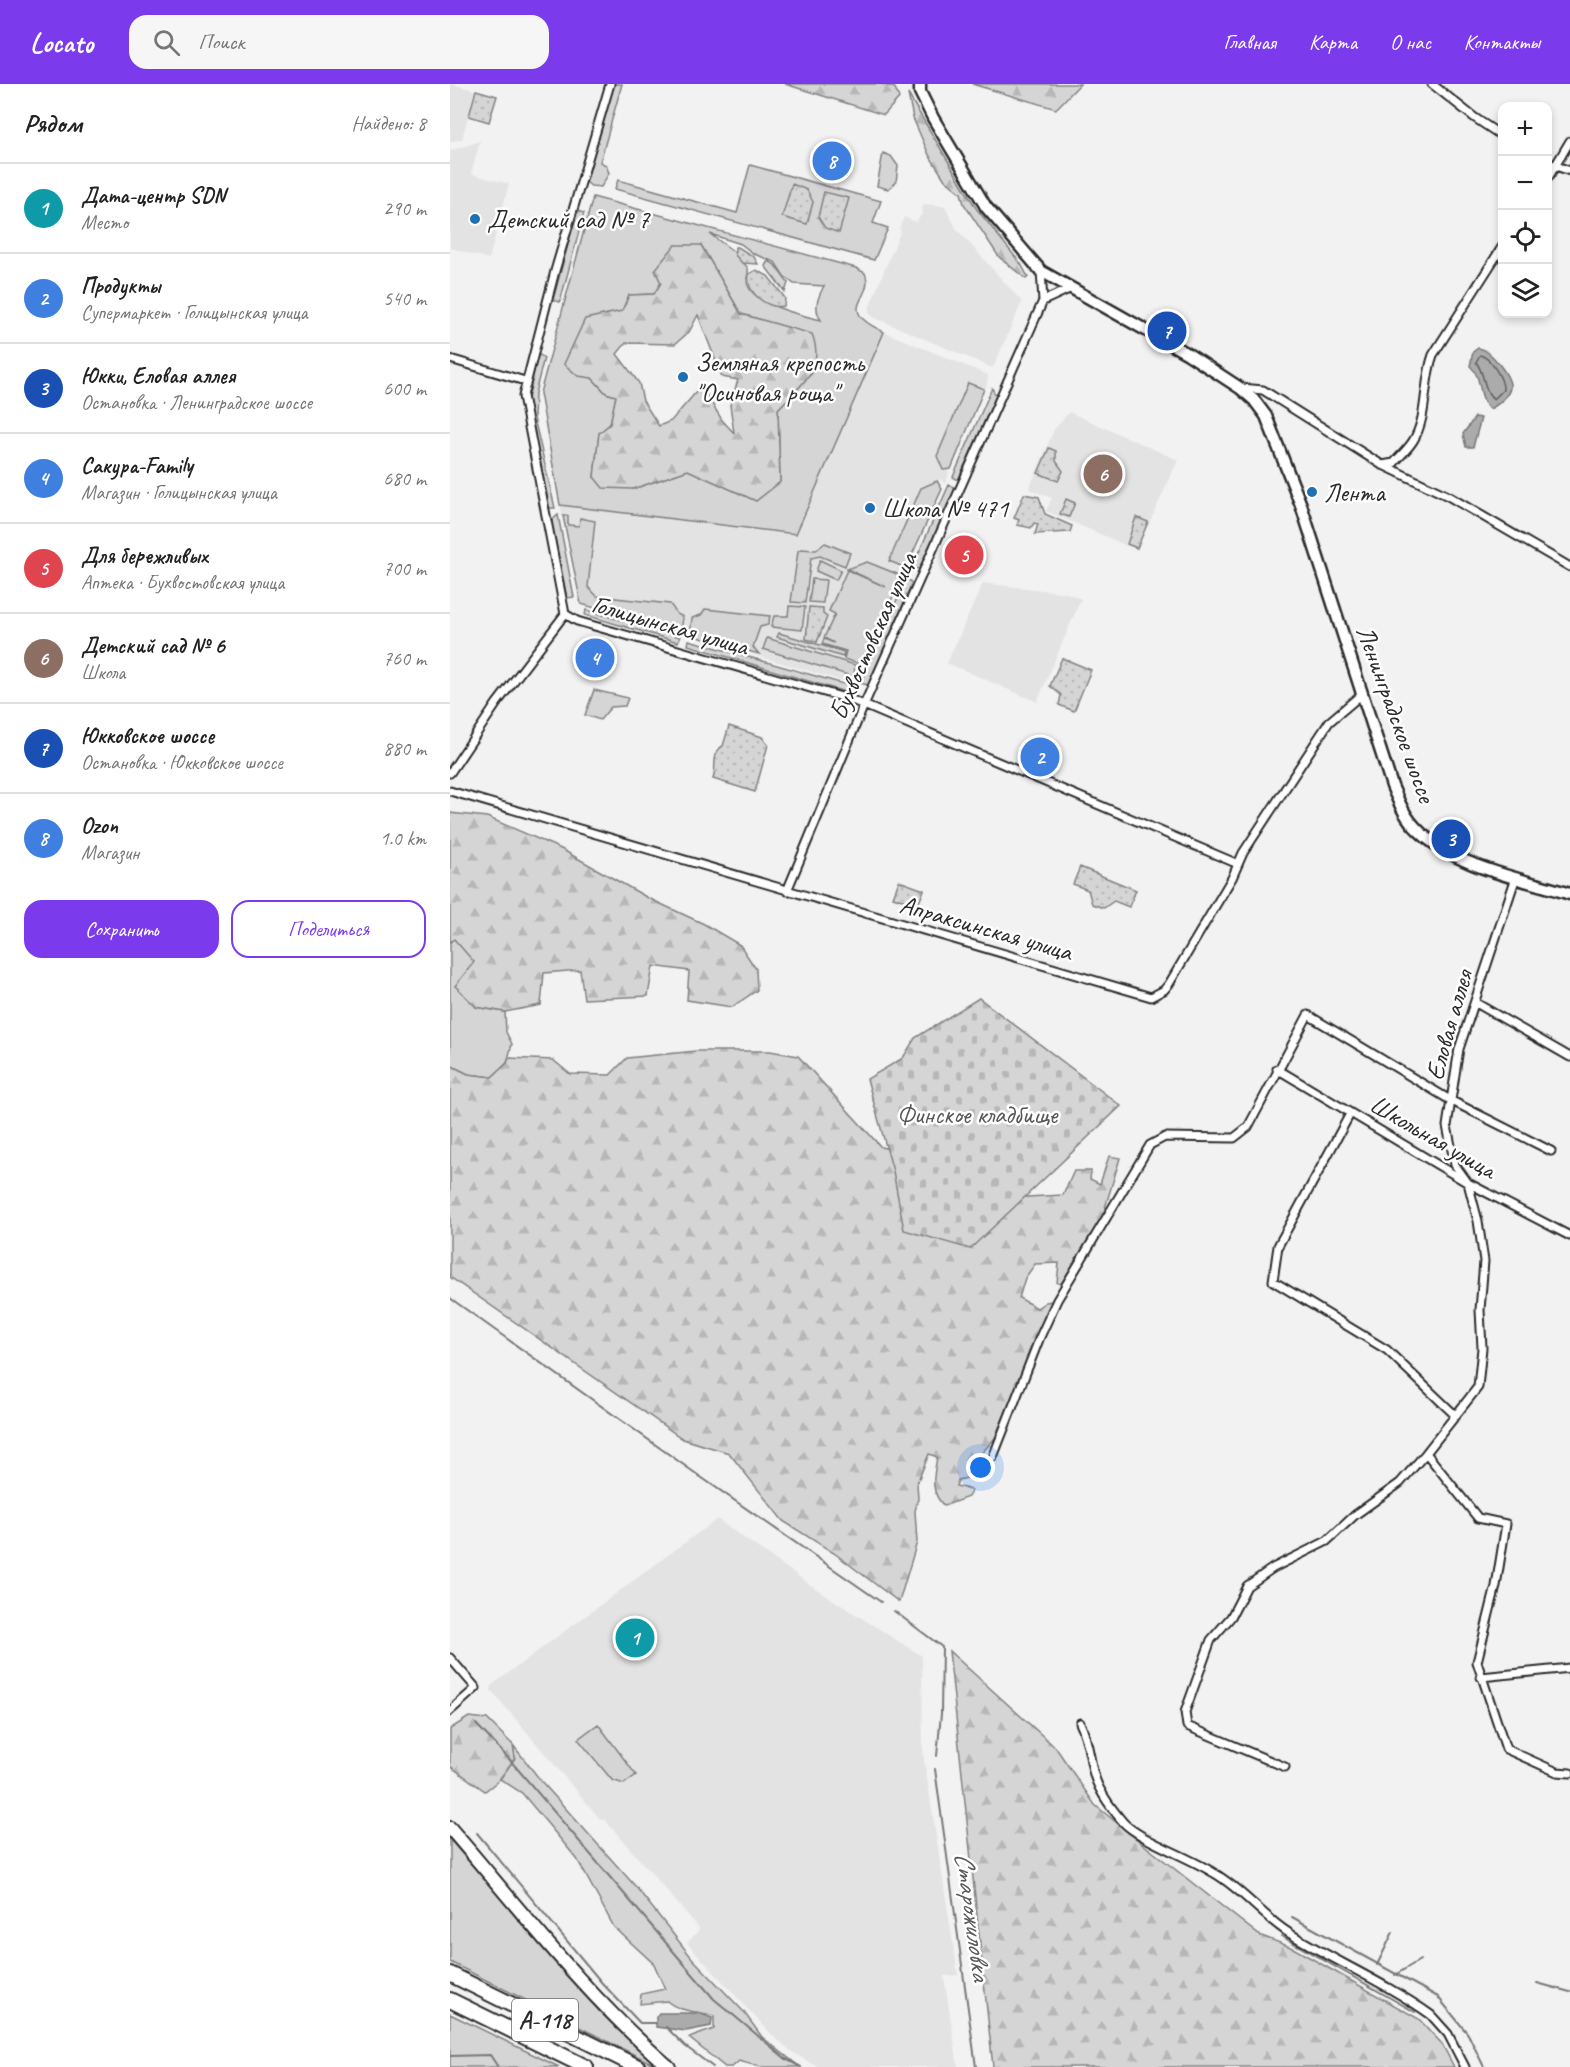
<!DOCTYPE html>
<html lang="ru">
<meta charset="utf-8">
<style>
body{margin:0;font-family:Caveat,sans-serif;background:#f6f6f6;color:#222}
.controls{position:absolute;right:18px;top:18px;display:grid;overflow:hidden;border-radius:12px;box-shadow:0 3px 9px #0003}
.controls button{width:54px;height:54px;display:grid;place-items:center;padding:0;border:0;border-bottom:2px solid #e0e0e0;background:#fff;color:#222;font:30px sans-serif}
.you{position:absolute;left:531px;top:1384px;width:21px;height:21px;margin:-15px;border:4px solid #fff;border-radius:50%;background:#1a73e8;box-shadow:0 0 0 9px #1a73e833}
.badge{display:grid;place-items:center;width:39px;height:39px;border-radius:50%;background:#7c3aed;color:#fff;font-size:20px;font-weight:700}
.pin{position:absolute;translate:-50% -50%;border:3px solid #fff;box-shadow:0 2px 6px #0006}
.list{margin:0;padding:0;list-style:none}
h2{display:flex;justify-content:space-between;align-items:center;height:78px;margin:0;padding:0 24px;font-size:26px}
h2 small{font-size:20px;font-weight:400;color:#767676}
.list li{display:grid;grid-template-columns:39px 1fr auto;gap:18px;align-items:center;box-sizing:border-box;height:90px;padding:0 24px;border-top:2px solid #e0e0e0}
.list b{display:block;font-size:22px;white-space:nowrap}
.list p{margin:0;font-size:20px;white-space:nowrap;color:#767676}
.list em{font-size:20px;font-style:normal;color:#767676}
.actions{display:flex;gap:12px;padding:18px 24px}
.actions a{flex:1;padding:14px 0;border:2px solid #7c3aed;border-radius:18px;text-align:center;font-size:21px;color:#7c3aed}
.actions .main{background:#7c3aed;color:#fff}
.icon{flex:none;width:33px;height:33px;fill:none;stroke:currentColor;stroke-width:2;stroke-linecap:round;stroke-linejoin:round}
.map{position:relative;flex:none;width:1120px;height:1983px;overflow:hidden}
header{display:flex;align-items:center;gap:36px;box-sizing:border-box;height:84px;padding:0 30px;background:#7c3aed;color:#fff}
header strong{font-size:28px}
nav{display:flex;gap:33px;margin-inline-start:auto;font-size:21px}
.search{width:420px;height:54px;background:#f6f6f6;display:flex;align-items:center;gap:15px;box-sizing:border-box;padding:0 21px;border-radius:18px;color:#767676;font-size:22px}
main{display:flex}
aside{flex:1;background:#fff}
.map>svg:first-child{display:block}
.built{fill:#e3e3e3}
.green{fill:#d5d5d5;stroke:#808080;stroke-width:1.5;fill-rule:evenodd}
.forest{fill:url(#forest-firs);stroke:#808080;stroke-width:1.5;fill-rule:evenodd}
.cemetery{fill:url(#cemetery-stones);stroke:#808080;stroke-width:1.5}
.park{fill:url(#park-dots);stroke:#808080;stroke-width:1.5}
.water{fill:#ababab;stroke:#787878;stroke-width:1.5}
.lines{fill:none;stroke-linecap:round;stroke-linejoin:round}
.shore{stroke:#5e5e5e;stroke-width:1.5}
.stream{stroke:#787878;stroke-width:2}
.minor-casing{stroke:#2b2b2b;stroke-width:11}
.secondary-casing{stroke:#2b2b2b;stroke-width:15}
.primary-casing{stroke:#2b2b2b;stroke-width:16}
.motorway-casing{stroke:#2b2b2b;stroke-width:18}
.minor{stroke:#fff;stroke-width:7}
.secondary{stroke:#fff;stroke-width:10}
.primary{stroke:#fff;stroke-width:12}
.motorway{stroke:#fff;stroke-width:14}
.poi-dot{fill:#1f6fb2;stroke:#fff;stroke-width:2}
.labels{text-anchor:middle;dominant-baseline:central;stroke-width:5;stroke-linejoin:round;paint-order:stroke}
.shield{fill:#fff;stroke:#6b6b6b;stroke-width:1.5}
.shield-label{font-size:24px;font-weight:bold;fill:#2b2b2b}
.poi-label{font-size:26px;fill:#2b2b2b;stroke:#fff;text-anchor:start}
.street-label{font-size:26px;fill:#2b2b2b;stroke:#fff}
.park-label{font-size:26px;fill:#565656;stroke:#fff}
.water-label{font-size:27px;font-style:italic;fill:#585858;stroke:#fff}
</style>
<header>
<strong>Locato</strong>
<div class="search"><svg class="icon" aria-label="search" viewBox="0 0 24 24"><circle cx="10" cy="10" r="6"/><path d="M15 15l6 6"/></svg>Поиск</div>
<nav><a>Главная</a><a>Карта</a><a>О нас</a><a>Контакты</a></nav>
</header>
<main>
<aside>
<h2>Рядом<small>Найдено: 8</small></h2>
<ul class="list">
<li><span class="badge" style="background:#0f9aa8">1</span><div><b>Дата-центр SDN</b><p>Место</p></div><em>290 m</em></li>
<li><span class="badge" style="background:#3f7fe0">2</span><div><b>Продукты</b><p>Супермаркет · Голицынская улица</p></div><em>540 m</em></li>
<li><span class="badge" style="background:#1a4fb4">3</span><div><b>Юкки, Еловая аллея</b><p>Остановка · Ленинградское шоссе</p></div><em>600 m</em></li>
<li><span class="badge" style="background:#3f7fe0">4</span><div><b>Сакура-Family</b><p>Магазин · Голицынская улица</p></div><em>680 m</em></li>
<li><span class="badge" style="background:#e0444e">5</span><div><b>Для бережливых</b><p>Аптека · Бухвостовская улица</p></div><em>700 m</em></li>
<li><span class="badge" style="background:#8d6e63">6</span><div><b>Детский сад № 6</b><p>Школа</p></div><em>760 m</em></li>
<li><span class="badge" style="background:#1a4fb4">7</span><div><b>Юкковское шоссе</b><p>Остановка · Юкковское шоссе</p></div><em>880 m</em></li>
<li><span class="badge" style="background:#3f7fe0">8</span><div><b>Ozon</b><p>Магазин</p></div><em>1.0 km</em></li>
</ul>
<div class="actions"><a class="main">Сохранить</a><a>Поделиться</a></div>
</aside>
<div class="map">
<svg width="1120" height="1983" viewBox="0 0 1120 1983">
<defs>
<pattern id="forest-firs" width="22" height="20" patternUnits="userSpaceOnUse" patternTransform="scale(1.5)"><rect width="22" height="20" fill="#d5d5d5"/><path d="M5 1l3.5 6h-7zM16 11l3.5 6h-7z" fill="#b7b7b7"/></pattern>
<pattern id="cemetery-stones" width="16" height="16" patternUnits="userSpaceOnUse" patternTransform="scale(1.5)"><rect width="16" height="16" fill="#d5d5d5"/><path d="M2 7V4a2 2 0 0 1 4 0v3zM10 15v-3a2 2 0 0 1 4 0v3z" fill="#b7b7b7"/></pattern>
<pattern id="park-dots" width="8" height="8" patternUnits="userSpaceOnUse" patternTransform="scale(1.5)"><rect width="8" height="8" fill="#d5d5d5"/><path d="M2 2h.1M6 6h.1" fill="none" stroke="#b7b7b7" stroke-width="1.8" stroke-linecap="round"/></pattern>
</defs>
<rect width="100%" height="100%" fill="#f2f2f2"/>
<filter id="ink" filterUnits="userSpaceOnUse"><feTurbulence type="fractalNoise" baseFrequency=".0167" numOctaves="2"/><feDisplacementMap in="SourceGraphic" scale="12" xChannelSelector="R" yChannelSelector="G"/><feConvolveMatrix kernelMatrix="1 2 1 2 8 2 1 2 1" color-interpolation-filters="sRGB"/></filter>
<g filter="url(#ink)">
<!-- built -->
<path class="built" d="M 0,0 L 25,6 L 12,55 L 0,58 Z
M 30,57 L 21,90 L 59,100 L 39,175 L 0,164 L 0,67 Z
M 473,120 L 495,122 L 506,144 L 572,218 L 543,284 L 423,233 L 419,229 L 419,224 L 451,146 L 449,145 L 454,133 L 466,138 L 472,130 Z
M 434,248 L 538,291 L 537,300 L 501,385 L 498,386 L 499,390 L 495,400 L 491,395 L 488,399 L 492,405 L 406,601 L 131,520 L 110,421 L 346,450 Z
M 619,328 L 728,376 L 687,466 L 596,427 L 602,414 L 579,405 L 604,346 Z
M 533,499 L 617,509 L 631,515 L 587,618 L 497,579 Z
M 267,1435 L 372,1509 L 472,1572 L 473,1669 L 508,1891 L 494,1892 L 508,1983 L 367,1983 L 342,1968 L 322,1951 L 237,1859 L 250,1845 L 154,1735 L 152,1737 L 41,1606 L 42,1601 Z"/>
<!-- green -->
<path class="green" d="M 164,0 L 172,0 L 150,78 L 156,81 L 159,89 L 151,103 L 141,102 L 136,98 Z
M 433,69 L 441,72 L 448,82 L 446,98 L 438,105 L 427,102 Z
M 300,81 L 431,117 L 423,139 L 438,144 L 424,176 L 165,105 L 168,96 L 287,129 Z
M 143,113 L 406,184 L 415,189 C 426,215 382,224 434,248 L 346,450 L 110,421 L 90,309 ZM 260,150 L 291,160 L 304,170 L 325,178 L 334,192 L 344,200 L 374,202 C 368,213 363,224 371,236 C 353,232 300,220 297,198 C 296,194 299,190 298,184 L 283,167 ZM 251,161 L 291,230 L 361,250 L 363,288 L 328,325 L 330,398 L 306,417 L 238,386 L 183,405 L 144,393 L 149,350 L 160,340 L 166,312 L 156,309 L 142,294 L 179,211 L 204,210 L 211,199 Z
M 127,127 L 134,129 L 110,218 L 103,216 Z
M 318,177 L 324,180 L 338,199 L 335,208 L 315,182 Z
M 90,271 L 94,274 L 85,309 L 84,334 L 105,424 L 98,424 L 77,320 L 87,273 Z
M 518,299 L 534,305 L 501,385 L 493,386 L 487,372 Z
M 542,304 L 546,312 L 508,396 L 503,393 Z
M 487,397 L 492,405 L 456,484 L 439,477 L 471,404 Z
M 499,401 L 506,404 L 470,484 L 461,486 Z
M 108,431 L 124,513 L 117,514 L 101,437 Z
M 113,432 L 118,432 L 118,441 L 129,442 L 130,434 L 145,437 L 138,503 L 147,512 L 220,520 L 227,530 L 233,533 L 231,549 L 131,520 Z
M 375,459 L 400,469 L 395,482 L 370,472 L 361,474 L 355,519 L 341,518 L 348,467 L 351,465 L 366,466 Z
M 370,476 L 391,486 L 386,496 L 366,487 Z
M 417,478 L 452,492 L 405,598 L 409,585 L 407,579 L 394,575 L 396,567 L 372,560 L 374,555 L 384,559 L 374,554 L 385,530 L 379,527 L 397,486 L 436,503 L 397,485 Z
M 457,493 L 462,500 L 418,601 L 410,599 Z
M 362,495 L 376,496 L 373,519 L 359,518 Z
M 339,522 L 355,523 L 352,546 L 321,543 L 324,532 L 338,532 Z
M 255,525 L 320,532 L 318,541 L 310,543 L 303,563 L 309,570 L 240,551 L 242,534 L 251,531 Z
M 136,526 L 230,553 L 228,558 L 135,531 Z
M 329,549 L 394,568 L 393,573 L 327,553 Z
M 317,554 L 405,581 L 404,591 L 401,592 L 313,565 Z
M 239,556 L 397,601 L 401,605 L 395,608 L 238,561 Z
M 144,606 L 178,614 L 175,622 L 161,623 L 150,636 L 135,631 Z
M 4,854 L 25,878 L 26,923 L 55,928 L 56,948 L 62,960 L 57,979 L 42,993 L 18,990 L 0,981 L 0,858 Z
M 148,1640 L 186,1691 L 174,1700 L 162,1696 L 128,1655 Z
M 63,1661 L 91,1697 L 186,1803 L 242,1874 L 293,1927 L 312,1953 L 350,1983 L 311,1983 L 289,1977 L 282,1983 L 275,1983 L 239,1954 L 264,1945 L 264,1932 C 248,1927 229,1928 217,1917 L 190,1920 L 191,1910 L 215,1905 L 204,1880 L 164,1843 L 127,1775 L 72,1709 L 50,1695 L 65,1674 Z
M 0,1756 L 150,1928 L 211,1981 L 209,1983 L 0,1878 Z
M 0,1930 L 109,1983 L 0,1983 Z"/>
<!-- forest -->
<path class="forest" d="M 335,0 L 431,0 L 445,4 L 449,14 L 434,31 Z
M 522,0 L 630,0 L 606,25 Z
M 458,10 L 526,124 L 571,180 L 578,193 L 576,195 L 549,173 L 514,120 L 511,109 L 495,96 L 479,71 L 463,34 Z
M 225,161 L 251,161 L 291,230 L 362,250 C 376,286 350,301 328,325 L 330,398 L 306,417 L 238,386 L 183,405 L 153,404 L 144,393 L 149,349 L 160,340 L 166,312 L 156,309 L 142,294 L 128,292 L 114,280 L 135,235 L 172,227 L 179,211 L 204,210 L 211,199 L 205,186 ZM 248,231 L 272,293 L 288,296 L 280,321 L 284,349 L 272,336 L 253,305 L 248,306 L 221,337 L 209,342 L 193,317 L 189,299 L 167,270 L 176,259 L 225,260 L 239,248 Z
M 0,729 L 37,733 L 111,765 L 198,814 L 254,840 L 290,861 L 306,885 L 307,906 L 282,923 L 237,916 L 239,887 L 203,882 L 198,912 L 134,915 L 130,886 L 94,889 L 91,921 L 55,928 L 26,923 L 5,902 L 24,878 L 4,855 L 0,858 Z
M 246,967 L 320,967 L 348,972 L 431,1063 L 473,1073 L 558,1114 L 613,1111 L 624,1087 L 641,1087 L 640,1095 L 650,1100 L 659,1072 L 670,1074 L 652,1134 L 611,1200 L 607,1199 L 609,1179 L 585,1180 L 575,1194 L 569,1214 L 587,1224 L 596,1218 L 602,1217 L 545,1354 L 530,1371 L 522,1393 L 508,1396 L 506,1402 L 522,1406 L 518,1413 L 494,1422 C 479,1407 484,1392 487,1373 L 479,1370 L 467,1399 L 468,1415 L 465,1427 L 467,1458 L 449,1518 L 384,1469 L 333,1437 L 279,1369 L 233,1355 L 0,1193 L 0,981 L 18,990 L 42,993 L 57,979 L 59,974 L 103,976 L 120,990 L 160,991 L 177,974 Z
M 499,1567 L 606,1664 L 645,1721 L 689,1757 L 809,1851 L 843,1864 L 969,1935 L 992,1960 L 1004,1983 L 543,1983 Z
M 19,1633 L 37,1635 L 63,1661 L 65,1674 L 48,1697 L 35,1707 L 0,1682 L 0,1645 Z"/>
<!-- cemetery -->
<path class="cemetery" d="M 529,914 L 671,1022 L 520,1165 L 454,1146 L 443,1087 L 417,995 L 453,974 L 465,954 Z"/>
<!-- park -->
<path class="park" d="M 26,6 L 47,12 L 39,38 L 19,32 Z
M 342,100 L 357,106 L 363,118 L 357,140 L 332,133 Z
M 374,108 L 399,114 L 389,149 L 375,144 L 368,133 Z
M 285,163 L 288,163 L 304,173 L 308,180 L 292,179 L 285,171 Z
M 306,186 L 318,192 L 335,214 L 334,222 C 317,226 295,208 299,190 Z
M 599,364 L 606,367 L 606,377 L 613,387 L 608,397 L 588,389 Z
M 574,410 L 589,413 L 595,430 L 622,442 L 620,448 L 585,450 L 588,440 L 584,439 L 581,444 L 567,441 L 569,436 L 564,434 Z
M 616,415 L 625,419 L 619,433 L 610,430 Z
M 686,433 L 698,438 L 687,464 L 677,460 Z
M 359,523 L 373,524 L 373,530 L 377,533 L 367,558 L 356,555 Z
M 612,574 L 641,586 L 624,627 L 609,621 L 611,611 L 600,602 Z
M 279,642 L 312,653 L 318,661 L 305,708 L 263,695 C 267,683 261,668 273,662 Z
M 630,783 L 686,806 L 679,823 L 664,817 L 654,824 L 642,820 L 638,806 L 623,800 Z
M 449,797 L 474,806 L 468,821 L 443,813 Z"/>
<!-- water -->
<path class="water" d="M 1028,264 C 1040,265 1062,293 1060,304 C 1058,314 1047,321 1040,325 C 1027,314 1033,293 1020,282 L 1023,268 Z
M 1025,333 L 1031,334 L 1023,363 L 1016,363 L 1013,350 Z
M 209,1929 L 249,1929 L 262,1934 L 261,1942 L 236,1947 L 206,1943 L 206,1933 Z"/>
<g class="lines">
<!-- shore -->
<path class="shore" d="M 1030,271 C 1040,273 1054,295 1053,306 L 1044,315 C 1033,308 1035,289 1026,278 Z"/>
<!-- stream -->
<path class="stream" d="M 0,1214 L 245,1389 L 431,1518
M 444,1527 L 492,1563 L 491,1630 L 487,1672
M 26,1640 L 59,1675 L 264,1915 L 336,1975 L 351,1983
M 485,1685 L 526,1983
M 27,1749 L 152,1899 L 190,1939 L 206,1939
M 842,1833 L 988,1913 L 1018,1950 L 1034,1983
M 831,1852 L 965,1928
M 927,1881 L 943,1848
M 945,1891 L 970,1876
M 1087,1899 L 1120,1908
M 216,1943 L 235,1962 L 263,1983
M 0,1972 L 40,1971 L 48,1983"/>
<defs>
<path id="minor" d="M 160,0 L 105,187 L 73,312 L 115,530 L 127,537 L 402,616 L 788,780
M 982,0 L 1025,34 L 1052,52
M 1098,79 L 1120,87
M 1098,94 L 1120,57
M 593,217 L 619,205
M 0,275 L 75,297
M 792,304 L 813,306 L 932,381 L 944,379 C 950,372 958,365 963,357 C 978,333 973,298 983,271 L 1052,163
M 933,381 L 998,412 L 1120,483
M 0,689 L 47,619 L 115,530
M 0,707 L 701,913 L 714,906 L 719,900 L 782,794 L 793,769 L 879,638 L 912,610
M 1066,793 L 1009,965 L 997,1042 L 1005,1081 L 1018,1099 L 1028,1137 L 1034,1177 L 1030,1226 L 1032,1264 L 1028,1303 L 976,1369 L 1028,1434 L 1056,1440 L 1046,1502 L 1027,1578 L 1056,1665 L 1107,1688 L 1120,1689
M 337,807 L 414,621 L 593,217 L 591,187
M 1026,919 L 1120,973
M 827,985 L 1018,1099 L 1120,1152
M 900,1030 L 828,1162 L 823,1197 L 937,1266 L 1006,1332
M 543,1373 L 590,1253 L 607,1216 L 700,1061 L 715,1053 L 784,1054 L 798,1043 L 858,931 L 1000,1016 L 1101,1067
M 0,1574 L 26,1604 L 0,1627
M 1031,1593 L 1120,1584
M 630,1639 C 638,1655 639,1670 643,1687 C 647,1705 661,1724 673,1738 C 688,1755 741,1774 764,1789 C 792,1805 812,1832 839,1849 C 885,1877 936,1899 981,1931 L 998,1950 L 1015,1983
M 835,1683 L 737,1642 L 735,1628 L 761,1556 L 781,1533 L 797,1502 L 823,1484 L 877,1457 L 905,1431 L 950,1399 L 976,1369"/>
<path id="secondary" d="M 470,0 L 470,8 L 483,34 L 536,123 L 591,187 L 738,270 L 790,304 L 804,316 L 816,332 L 851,421 L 942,702 C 949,718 955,734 968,746 C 1006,784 1070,794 1120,810"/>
<path id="primary" d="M 0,1744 C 70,1825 137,1913 219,1983"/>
<path id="motorway" d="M 0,1890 L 188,1983
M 0,1916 L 136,1983"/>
</defs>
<!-- minor casing -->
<use href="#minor" class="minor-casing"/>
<!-- secondary casing -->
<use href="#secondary" class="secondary-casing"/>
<!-- primary casing -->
<use href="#primary" class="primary-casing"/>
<!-- motorway casing -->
<use href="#motorway" class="motorway-casing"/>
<!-- minor -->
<use href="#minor" class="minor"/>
<!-- secondary -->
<use href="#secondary" class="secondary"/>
<!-- primary -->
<use href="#primary" class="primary"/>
<!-- motorway -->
<use href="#motorway" class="motorway"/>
</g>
</g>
<!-- markers -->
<g class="poi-dot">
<circle cx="25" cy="135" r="6"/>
<circle cx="233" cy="293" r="6"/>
<circle cx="862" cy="408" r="6"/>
<circle cx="420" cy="424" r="6"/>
</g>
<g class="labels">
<!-- shield labels -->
<rect class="shield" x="62" y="1915" width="66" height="42" rx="4.5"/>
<g class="shield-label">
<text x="95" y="1936">А-118</text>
</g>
<!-- poi labels -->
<g class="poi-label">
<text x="37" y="135">Детский сад № 7</text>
<text x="245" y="278">Земляная крепость<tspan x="245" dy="30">"Осиновая роща"</tspan></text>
<text x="874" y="408">Лента</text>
<text x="432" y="424">Школа № 471</text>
</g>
<!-- street labels -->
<g class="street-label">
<text transform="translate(220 541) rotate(16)">Голицынская улица</text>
<text transform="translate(423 552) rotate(-66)">Бухвостовская улица</text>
<text transform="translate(946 630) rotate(70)">Ленинградское шоссе</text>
<text transform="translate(536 844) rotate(16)">Апраксинская улица</text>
<text transform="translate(999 941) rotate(-74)">Еловая аллея</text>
<text transform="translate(983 1053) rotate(30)">Школьная улица</text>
</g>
<!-- park labels -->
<g class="park-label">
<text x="527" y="1030">Финское кладбище</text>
</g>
<!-- water labels -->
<g class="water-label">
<text transform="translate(523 1832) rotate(82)">Старожиловка</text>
</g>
</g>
</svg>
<div class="controls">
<button>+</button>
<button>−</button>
<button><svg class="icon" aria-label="locate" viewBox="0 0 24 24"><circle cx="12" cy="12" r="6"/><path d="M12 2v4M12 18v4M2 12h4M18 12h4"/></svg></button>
<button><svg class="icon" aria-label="layers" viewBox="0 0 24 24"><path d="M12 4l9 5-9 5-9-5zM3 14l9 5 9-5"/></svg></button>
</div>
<div class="you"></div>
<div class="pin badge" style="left:185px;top:1554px;background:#0f9aa8">1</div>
<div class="pin badge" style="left:590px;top:673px;background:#3f7fe0">2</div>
<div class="pin badge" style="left:1001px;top:755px;background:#1a4fb4">3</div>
<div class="pin badge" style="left:145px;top:574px;background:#3f7fe0">4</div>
<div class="pin badge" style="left:514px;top:471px;background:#e0444e">5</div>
<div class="pin badge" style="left:653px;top:390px;background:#8d6e63">6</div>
<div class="pin badge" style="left:717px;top:247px;background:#1a4fb4">7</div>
<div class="pin badge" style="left:382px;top:77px;background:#3f7fe0">8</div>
</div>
</main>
